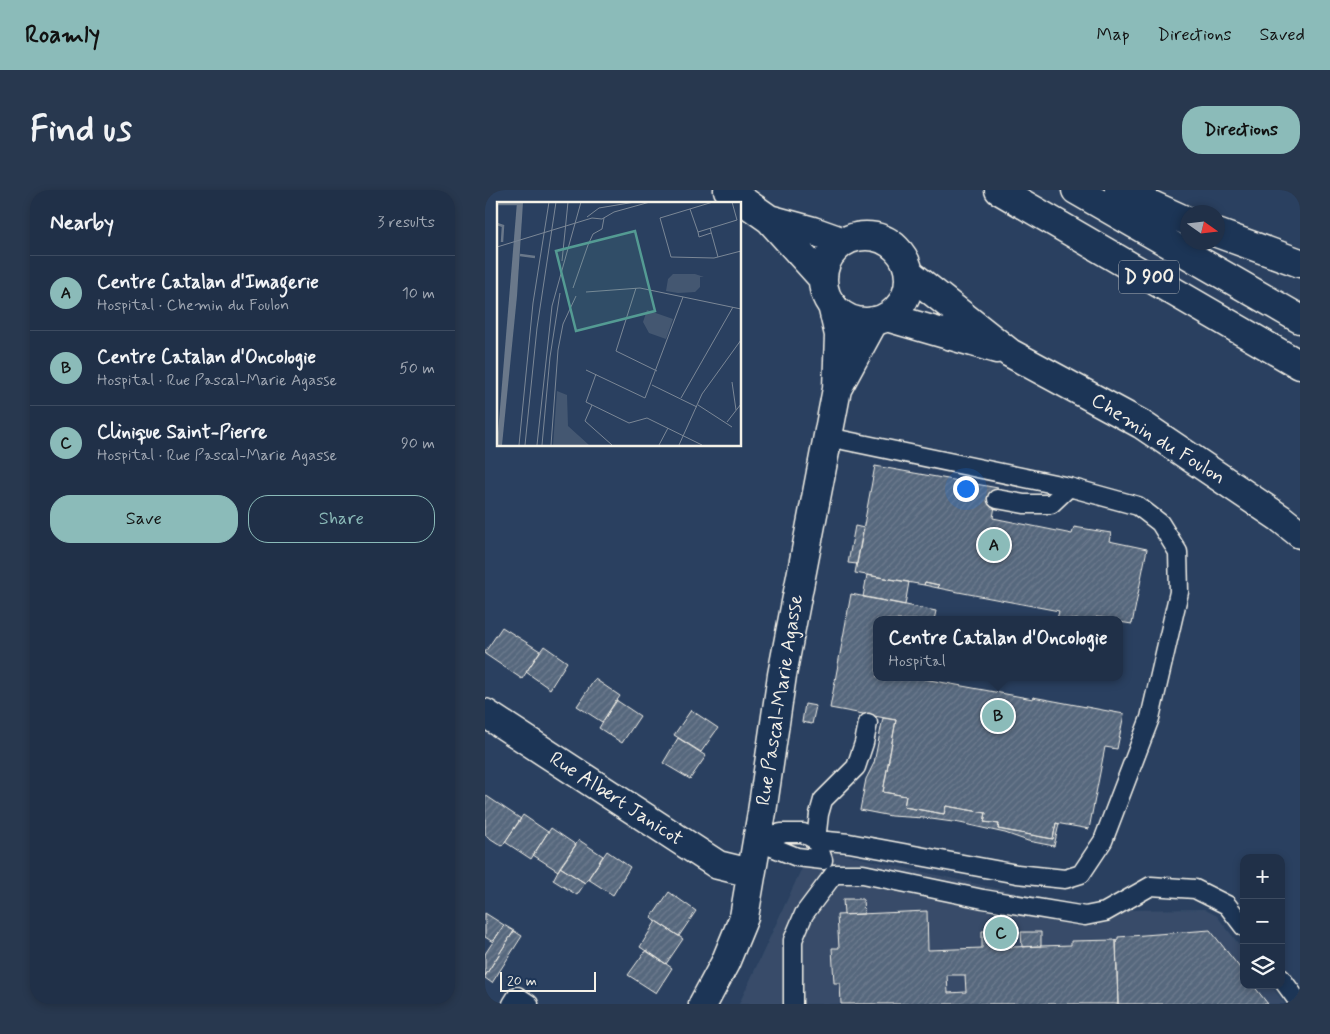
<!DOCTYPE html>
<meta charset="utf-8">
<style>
body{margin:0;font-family:Mynerve,sans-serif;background:#28384f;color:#f1f3f6}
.controls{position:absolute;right:15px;bottom:15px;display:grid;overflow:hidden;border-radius:10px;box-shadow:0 2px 8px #0003}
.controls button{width:45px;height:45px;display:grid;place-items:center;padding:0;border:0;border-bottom:1px solid #3d4b60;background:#203048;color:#f1f3f6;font:25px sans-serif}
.compass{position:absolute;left:695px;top:15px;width:45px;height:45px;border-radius:50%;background:#203048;box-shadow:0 2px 8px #0003;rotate:104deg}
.scale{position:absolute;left:15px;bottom:12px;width:96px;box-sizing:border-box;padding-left:5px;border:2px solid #f4f1e8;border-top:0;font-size:14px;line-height:18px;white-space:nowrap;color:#f4f1e8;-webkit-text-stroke:4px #1d3557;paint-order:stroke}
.you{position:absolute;left:480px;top:298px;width:18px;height:18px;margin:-12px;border:4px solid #fff;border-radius:50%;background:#1a73e8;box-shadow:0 0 0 8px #1a73e833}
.badge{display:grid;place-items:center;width:32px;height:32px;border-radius:50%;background:#8bbbb9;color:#111;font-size:16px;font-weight:700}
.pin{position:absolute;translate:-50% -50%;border:2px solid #fff;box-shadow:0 1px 5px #0006}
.popup{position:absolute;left:388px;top:426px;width:250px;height:65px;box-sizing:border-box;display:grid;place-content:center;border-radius:10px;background:#203048;filter:drop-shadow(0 1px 4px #0005);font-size:16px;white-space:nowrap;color:#a2a9b4}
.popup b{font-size:19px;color:#f1f3f6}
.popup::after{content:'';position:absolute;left:50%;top:100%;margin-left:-10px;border:10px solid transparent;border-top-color:#203048}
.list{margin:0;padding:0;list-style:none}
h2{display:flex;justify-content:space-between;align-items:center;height:65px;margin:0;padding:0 20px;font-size:21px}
h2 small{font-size:16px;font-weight:400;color:#a2a9b4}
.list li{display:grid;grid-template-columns:32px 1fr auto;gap:15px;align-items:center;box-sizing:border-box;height:75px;padding:0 20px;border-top:1px solid #3d4b60}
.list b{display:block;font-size:19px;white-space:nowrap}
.list p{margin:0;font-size:16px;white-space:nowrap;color:#a2a9b4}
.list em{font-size:16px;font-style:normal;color:#a2a9b4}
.actions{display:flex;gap:10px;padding:15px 20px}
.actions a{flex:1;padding:11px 0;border:1px solid #8bbbb9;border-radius:20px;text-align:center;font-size:18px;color:#8bbbb9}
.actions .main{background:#8bbbb9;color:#111}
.icon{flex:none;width:28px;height:28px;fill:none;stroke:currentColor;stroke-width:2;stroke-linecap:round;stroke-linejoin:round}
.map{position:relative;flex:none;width:815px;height:814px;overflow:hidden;border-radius:20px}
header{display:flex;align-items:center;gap:30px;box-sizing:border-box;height:70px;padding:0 25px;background:#8bbbb9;color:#111}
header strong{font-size:24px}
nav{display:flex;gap:28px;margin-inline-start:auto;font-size:18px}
.intro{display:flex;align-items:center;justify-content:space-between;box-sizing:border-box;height:120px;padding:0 30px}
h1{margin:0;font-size:35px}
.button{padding:12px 22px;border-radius:20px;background:#8bbbb9;color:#111;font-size:18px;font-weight:700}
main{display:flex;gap:30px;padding:0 30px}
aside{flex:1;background:#203048;border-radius:20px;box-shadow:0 2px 8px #0003}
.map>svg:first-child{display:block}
.built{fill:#374c69}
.building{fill:url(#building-hatch);stroke:#f4f1e8;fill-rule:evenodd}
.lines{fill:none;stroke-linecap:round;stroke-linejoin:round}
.service-casing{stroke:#f4f1e8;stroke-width:21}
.minor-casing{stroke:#f4f1e8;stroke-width:31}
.tertiary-casing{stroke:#f4f1e8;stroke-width:31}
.trunk-casing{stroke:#f4f1e8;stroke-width:31}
.service{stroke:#1d3557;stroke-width:18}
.minor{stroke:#1d3557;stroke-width:28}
.tertiary{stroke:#1d3557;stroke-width:28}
.trunk{stroke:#1d3557;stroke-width:28}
.labels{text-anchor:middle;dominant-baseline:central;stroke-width:4.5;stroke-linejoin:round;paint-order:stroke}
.shield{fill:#1d3557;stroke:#b4b9bc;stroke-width:1}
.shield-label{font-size:19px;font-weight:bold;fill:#f4f1e8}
.street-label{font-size:20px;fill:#f4f1e8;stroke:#1d3557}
.inset-river{fill:none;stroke:#6a788a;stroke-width:2.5}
.inset-road{fill:none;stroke:#7b8796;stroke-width:1}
.view{fill:#549b93;fill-opacity:0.15;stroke:#549b93;stroke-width:2.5}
.inset-edge{fill:none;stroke:#f4f1e8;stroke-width:2.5}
</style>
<header>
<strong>Roamly</strong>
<nav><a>Map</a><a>Directions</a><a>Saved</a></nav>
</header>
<div class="intro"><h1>Find us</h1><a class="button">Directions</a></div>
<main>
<aside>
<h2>Nearby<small>3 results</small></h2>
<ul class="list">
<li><span class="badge">A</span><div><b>Centre Catalan d'Imagerie</b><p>Hospital · Chemin du Foulon</p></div><em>10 m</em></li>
<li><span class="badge">B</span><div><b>Centre Catalan d'Oncologie</b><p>Hospital · Rue Pascal-Marie Agasse</p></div><em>50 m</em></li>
<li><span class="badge">C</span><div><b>Clinique Saint-Pierre</b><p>Hospital · Rue Pascal-Marie Agasse</p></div><em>90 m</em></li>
</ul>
<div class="actions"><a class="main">Save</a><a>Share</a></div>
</aside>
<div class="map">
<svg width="815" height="814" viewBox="0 0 815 814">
<defs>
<pattern id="building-hatch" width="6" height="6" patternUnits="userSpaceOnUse" patternTransform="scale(1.25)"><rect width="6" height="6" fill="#56677d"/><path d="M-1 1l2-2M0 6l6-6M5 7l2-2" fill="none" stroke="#6f7d8f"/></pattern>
</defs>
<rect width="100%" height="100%" fill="#2a4060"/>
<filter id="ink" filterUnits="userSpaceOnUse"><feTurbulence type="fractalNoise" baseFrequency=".02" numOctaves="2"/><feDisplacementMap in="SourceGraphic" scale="10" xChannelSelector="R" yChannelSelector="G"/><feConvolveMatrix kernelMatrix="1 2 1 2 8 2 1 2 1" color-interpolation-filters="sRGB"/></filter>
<g filter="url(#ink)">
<!-- built -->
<path class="built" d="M 331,658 L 581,714 L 637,720 L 719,719 L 732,726 L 759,761 L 759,795 L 786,795 L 800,814 L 254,814 L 315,682 Z"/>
<!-- building -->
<path class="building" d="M 390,276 L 513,298 L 508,328 L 587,344 L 589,337 L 626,343 L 624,351 L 662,359 L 647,434 L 634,432 L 634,430 L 611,427 L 611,430 L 572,429 L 574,421 L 468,401 L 453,398 L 454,395 L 440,392 L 439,395 L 370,383 Z
M 370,336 L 379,338 L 372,374 L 363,373 Z
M 382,385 L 424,392 L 420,415 L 378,407 Z
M 440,392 L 454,395 L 453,398 L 439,395 Z
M 366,404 L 451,421 L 449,430 L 392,430 L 392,487 L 439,487 L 439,489 L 548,509 L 548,507 L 639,524 L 632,559 L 620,557 L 604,639 L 571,633 L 568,649 L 513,639 L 514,634 L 499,632 L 501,623 L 461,616 L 459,624 L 419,617 L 421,606 L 398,602 L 411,530 L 345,518 Z
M 17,437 L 55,461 L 37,489 L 0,464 L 0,462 Z
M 59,456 L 82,472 L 65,499 L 41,482 Z
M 110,489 L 135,506 L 117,532 L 92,516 Z
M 131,510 L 155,526 L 137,553 L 114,538 Z
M 320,514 L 331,516 L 327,534 L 317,532 Z
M 206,520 L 233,538 L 216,562 L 189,545 Z
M 398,528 L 411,530 L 398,602 L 421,606 L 419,617 L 459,624 L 461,616 L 501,623 L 499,632 L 514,634 L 513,639 L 568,649 L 571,633 L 574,634 L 569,656 L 543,651 L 520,643 L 475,633 L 439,628 L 406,626 L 375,620 L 381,589 L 389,573 Z
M 193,548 L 221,566 L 205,589 L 178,573 Z
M 0,605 L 36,629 L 17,656 L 0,645 Z
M 38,625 L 63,642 L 46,669 L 20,652 Z
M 66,638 L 91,655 L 73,681 L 48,665 Z
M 94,650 L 118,666 L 100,693 L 75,677 Z
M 122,661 L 145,677 L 128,705 L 103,689 Z
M 75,677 L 100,693 L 92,705 L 68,690 Z
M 184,702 L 211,721 L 194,746 L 166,728 Z
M 358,709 L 378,709 L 379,724 L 359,725 Z
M 442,721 L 443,760 L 497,758 L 497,741 L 526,740 L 526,757 L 586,755 L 586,751 L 631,750 L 633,814 L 356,814 L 355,793 L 349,793 L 347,758 L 354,758 L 352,725 ZM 462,785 L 480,785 L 481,802 L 463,803 Z
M 0,723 L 19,735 L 8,752 L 0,747 Z
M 171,731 L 198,749 L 181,774 L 155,757 Z
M 19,735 L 29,741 L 0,786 L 0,764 Z
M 725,740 L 759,783 L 759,795 L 768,795 L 783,814 L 633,814 L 631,750 L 633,749 L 633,747 Z
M 29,741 L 37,746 L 7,793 L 0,788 L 0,786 Z
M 536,742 L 556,742 L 556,756 L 537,757 Z
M 161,760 L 187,778 L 171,803 L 143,785 Z"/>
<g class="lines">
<defs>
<path id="service" d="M 343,247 L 584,297 L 653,316 L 675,333 L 693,362 L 694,402 L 665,528 L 618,651 L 596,684 L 580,689 L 532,684 L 364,653 L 331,650 L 334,624 L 338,610 L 371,577 L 379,553 L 383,533
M 512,309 L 539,314 L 566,314 L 584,297
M 296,643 L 318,643 L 331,650 L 338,670 L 312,667 L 272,651 Z
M 796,788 L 815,814
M 27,814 L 32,806 L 44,814
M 308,814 L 308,750 L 319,724 L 349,684 L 378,684 L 498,709 L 600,726 L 620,722 L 666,696 L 710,699 L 742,715 L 759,737"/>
<path id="minor" d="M 347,115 L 354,145 L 352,199 L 389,131
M 0,523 L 233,675 L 266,683
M 218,814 L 240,773 L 259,727 L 277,622 L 297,485 L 352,199"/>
<path id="tertiary" d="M 243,0 L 284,29 L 338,89
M 284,29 L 328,41 L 359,52
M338 89a43 43 0 1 1 86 0a43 43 0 1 1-86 0Z
M 424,83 L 525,163 L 656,234 L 795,328 L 815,344
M 402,127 L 512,159"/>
<path id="trunk" d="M 514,0 L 815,175
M 591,0 L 815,129
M 634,0 L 702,31
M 732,43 L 815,73"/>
</defs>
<!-- service casing -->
<use href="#service" class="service-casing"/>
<!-- minor casing -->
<use href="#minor" class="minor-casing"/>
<!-- tertiary casing -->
<use href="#tertiary" class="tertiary-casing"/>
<!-- trunk casing -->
<use href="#trunk" class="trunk-casing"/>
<!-- service -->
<use href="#service" class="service"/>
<!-- minor -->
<use href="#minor" class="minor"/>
<!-- tertiary -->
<use href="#tertiary" class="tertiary"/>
<!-- trunk -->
<use href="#trunk" class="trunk"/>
</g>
</g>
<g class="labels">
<!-- shield labels -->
<rect class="shield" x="634" y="70.5" width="60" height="33" rx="4"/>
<g class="shield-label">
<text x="664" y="87">D 900</text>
</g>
<!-- street labels -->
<g class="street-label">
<text transform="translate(673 249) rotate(32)">Chemin du Foulon</text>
<text transform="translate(295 510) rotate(-81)">Rue Pascal-Marie Agasse</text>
<text transform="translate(131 609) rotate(33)">Rue Albert Janicot</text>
</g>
</g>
<!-- overview -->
<g transform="translate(12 12)">
<rect width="244" height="244" fill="#2a4060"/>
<path d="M 60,189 L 70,193 L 71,224 L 92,243 L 56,243 Z" fill="#445771"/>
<path d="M 176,72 L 198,72 L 207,75 L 203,75 L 203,85 L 198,90 L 181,91 L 169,89 L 171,77 ZM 150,108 L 176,117 L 169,137 L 152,131 L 146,120 Z" fill="#445771"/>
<path d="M 20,0 L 26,0 L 20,94 L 5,243 L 0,243 Z" fill="#6a788a"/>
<path class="inset-river" d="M 0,2 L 22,2M 0,22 L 6,24 L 5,40M 23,53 L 38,55"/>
<path class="inset-road" d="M 216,0 L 163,16 L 174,55 L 217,56 L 244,49M 193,7 L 201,30 L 240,18 L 235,0M 90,15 L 102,6 L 138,0M 213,26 L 221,55M 201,30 L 202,35 L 214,31M 0,45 L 95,16 L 105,17 L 117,10 L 153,0M 65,59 L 71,0M 76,86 L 91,43 L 96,32 L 105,27 L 107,16M 139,86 L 119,149 L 160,169M 89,90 L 143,86 L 244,107M 89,168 L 148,196 L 186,95M 99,172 L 89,200 L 132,221 L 150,216 L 205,243M 235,180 L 239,208M 155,183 L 200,205M 184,196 L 236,105M 95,203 L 88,219 L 115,243M 201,203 L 235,225M 230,220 L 244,202M 22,243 L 36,101 L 52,0M 28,243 L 40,126 L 59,0M 40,243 L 55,104 L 84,0M 45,243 L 53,155 L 63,91M 54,243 L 61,148 L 66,122 L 79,94M 162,243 L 171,226M 182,243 L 205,192 L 244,138"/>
<path class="view" d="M 138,29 L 158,109 L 79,129 L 59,49 Z"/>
<rect width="244" height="244" class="inset-edge"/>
</g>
</svg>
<div class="controls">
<button>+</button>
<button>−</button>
<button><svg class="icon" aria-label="layers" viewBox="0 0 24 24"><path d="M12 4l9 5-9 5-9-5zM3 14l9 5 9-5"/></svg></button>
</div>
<svg class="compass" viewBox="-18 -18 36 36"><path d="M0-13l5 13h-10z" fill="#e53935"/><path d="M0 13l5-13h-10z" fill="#a2a9b4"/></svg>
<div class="scale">20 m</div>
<div class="you"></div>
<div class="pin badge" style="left:509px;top:355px">A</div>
<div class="pin badge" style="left:513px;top:526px">B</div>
<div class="popup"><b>Centre Catalan d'Oncologie</b>Hospital</div>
<div class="pin badge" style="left:516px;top:743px">C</div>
</div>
</main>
